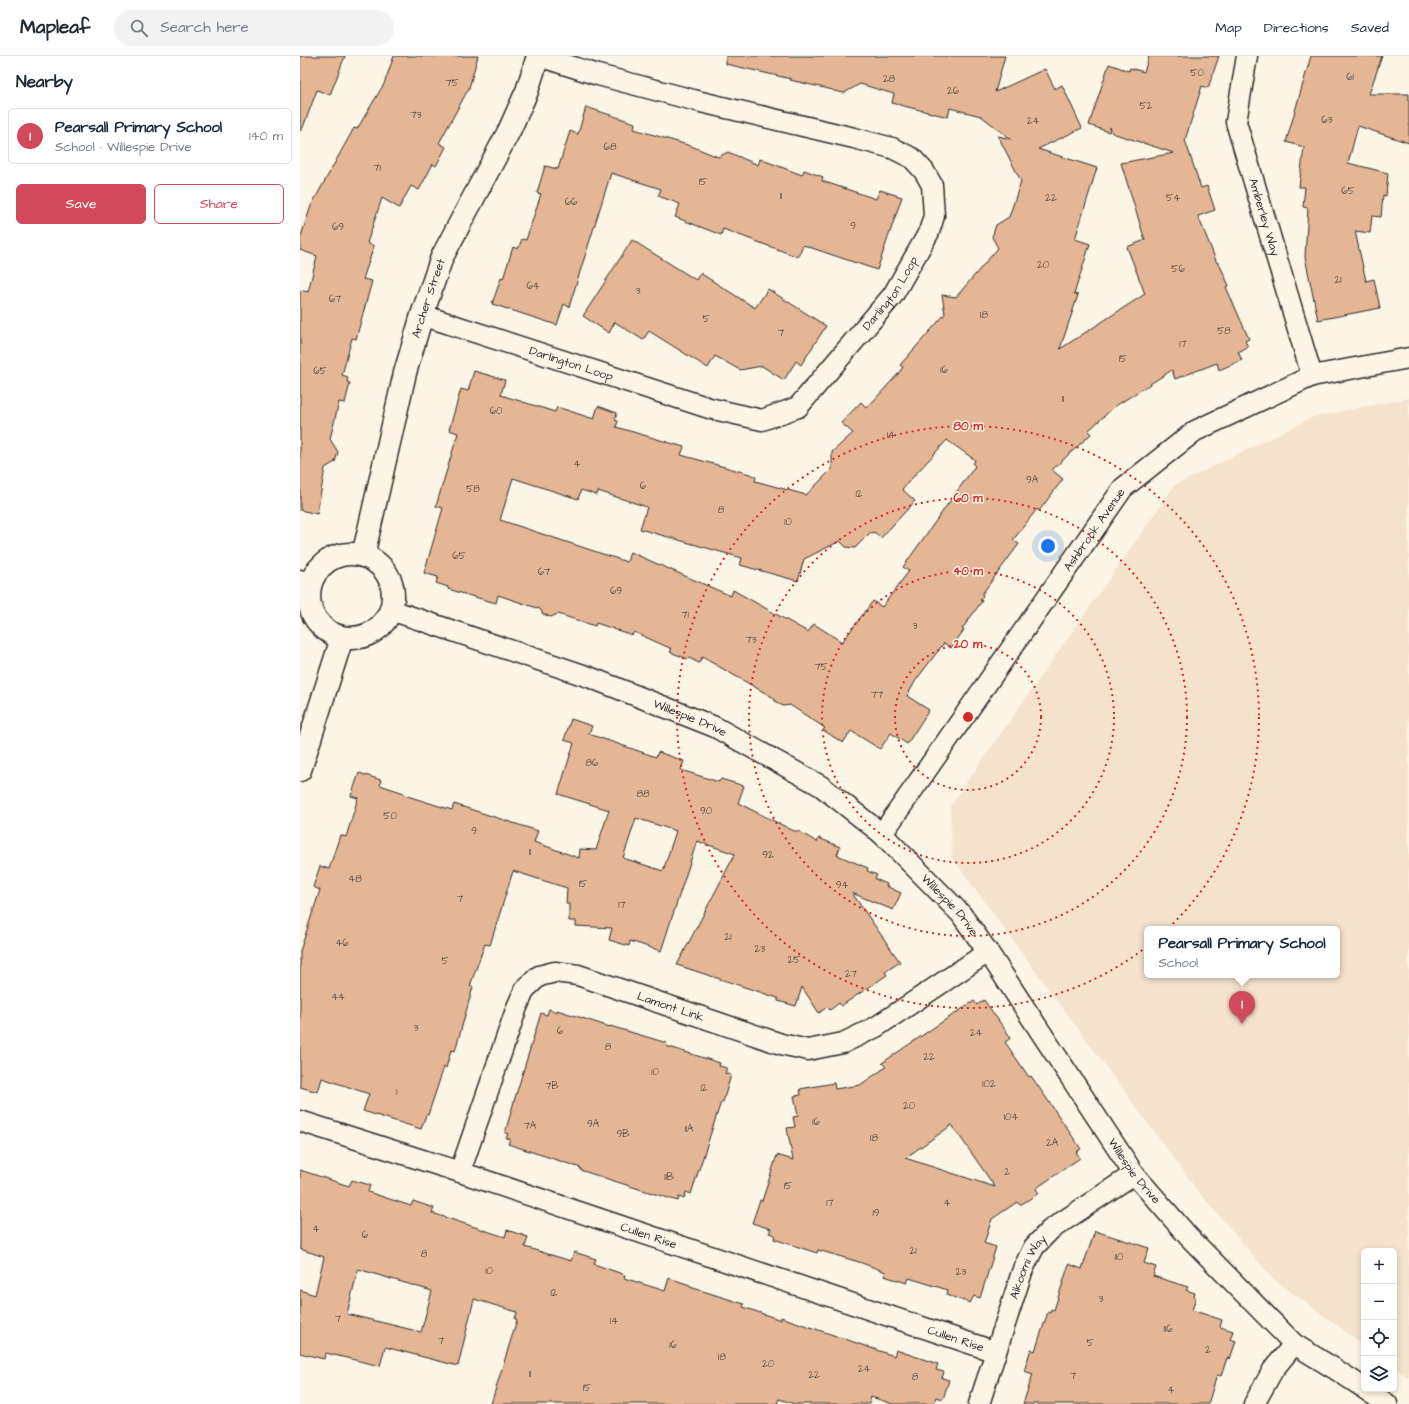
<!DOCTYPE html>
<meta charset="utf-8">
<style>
body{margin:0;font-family:"Architects Daughter",sans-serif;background:#f2f2f3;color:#1f2937}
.controls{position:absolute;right:12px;bottom:12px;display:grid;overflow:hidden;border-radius:6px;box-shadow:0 2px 6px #0003}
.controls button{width:36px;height:36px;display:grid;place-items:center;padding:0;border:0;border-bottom:1px solid #e0e1e3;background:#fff;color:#1f2937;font:20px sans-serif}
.you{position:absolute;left:748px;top:490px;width:14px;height:14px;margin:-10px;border:3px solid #fff;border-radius:50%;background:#1a73e8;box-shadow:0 0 0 6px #1a73e833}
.badge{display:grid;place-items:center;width:26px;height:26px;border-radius:50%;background:#d1495b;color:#fff;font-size:13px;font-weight:700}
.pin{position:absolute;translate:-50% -33px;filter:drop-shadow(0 1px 2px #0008)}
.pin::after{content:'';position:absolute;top:21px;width:14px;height:12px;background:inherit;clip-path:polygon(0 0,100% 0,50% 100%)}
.popup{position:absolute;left:844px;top:870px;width:196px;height:52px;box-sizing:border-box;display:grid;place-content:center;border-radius:6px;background:#fff;filter:drop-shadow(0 1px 3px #0005);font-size:13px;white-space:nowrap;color:#747a83}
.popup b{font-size:15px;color:#1f2937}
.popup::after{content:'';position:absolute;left:50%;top:100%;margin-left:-8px;border:8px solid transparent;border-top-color:#fff}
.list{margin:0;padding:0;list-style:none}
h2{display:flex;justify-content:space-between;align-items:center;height:52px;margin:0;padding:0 16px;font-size:17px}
h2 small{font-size:13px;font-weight:400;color:#747a83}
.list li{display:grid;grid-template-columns:26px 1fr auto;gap:12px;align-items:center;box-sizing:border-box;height:56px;margin:0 8px 8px;padding:0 8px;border:1px solid #e0e1e3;border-radius:6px}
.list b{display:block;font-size:15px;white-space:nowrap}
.list p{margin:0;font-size:13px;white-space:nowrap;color:#747a83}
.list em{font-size:13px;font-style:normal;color:#747a83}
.actions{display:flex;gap:8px;padding:12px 16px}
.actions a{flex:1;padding:9px 0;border:1px solid #d1495b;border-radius:6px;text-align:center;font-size:14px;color:#d1495b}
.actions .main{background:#d1495b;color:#fff}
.icon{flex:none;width:22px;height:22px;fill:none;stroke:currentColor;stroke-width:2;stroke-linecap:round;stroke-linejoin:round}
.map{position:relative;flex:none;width:1109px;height:1348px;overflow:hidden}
header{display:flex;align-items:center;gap:24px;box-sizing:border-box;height:56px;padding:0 20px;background:#fff;border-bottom:1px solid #e0e1e3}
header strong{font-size:19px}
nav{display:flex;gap:22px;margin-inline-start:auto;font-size:14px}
.search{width:280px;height:36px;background:#f2f2f3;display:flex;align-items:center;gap:10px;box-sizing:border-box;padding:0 14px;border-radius:22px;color:#747a83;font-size:15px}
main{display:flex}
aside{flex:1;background:#fff}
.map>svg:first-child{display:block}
.built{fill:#f5e2cd;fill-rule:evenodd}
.building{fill:#e5b695;stroke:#2b2b2b;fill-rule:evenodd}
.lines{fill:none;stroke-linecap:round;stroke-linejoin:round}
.minor-casing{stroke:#2b2b2b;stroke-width:23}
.tertiary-casing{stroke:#2b2b2b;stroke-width:25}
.minor{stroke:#fcf5e5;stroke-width:20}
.tertiary{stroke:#fcf5e5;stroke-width:22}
.ring{fill:none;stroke:#d62828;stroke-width:2;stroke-dasharray:2 4}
.labels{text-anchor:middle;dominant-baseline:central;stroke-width:3;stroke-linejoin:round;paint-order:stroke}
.number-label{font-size:10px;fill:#5a4e46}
.street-label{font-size:12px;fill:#2b2b2b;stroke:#fcf5e5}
.centre{fill:#d62828;stroke:#fcf5e5;stroke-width:2}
.ring-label{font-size:12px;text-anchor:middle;font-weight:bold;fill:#d62828;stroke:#fcf5e5;stroke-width:3;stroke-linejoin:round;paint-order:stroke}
</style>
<header>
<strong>Mapleaf</strong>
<div class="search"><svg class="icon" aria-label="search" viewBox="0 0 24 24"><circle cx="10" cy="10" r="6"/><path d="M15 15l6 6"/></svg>Search here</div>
<nav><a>Map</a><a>Directions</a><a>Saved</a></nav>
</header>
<main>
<aside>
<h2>Nearby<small></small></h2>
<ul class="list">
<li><span class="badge">1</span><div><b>Pearsall Primary School</b><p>School · Willespie Drive</p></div><em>140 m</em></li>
</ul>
<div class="actions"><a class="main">Save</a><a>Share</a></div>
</aside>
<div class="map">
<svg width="1109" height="1348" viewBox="0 0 1109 1348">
<rect width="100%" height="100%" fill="#fcf5e5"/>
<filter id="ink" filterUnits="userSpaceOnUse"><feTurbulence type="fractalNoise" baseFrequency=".025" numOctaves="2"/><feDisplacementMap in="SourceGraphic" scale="8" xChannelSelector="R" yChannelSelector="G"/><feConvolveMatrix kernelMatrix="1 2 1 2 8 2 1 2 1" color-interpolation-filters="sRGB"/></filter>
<g filter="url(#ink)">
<!-- built -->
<path class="built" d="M 1109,342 L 1109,1322 L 1094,1311 L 1094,1195 L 1064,1195 L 1064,1289 L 973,1223 L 897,1134 L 652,802 L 650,750 L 875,429 L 1013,361 ZM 847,873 L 1037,873 L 1037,919 L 847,919 Z"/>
<!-- building -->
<path class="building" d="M 0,0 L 45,0 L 30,39 L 17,34 L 2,74 L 0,74 Z
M 94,0 L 178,0 L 169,32 L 139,87 L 146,91 L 136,110 L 133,108 L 119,134 L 111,130 L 99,152 L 82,142 L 67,187 L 74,190 L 63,223 L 72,225 L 56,283 L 52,282 L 42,319 L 48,321 L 47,326 L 50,327 L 45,347 L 39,346 L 30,383 L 38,396 L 35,406 L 25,412 L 17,458 L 0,454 L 0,234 L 8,236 L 17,200 L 0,194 L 0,183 L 11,150 L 54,72 L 57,73 L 84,28 Z
M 426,0 L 705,0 L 695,36 L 745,13 L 755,33 L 762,29 L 782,72 L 738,93 L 797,112 L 775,183 L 790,188 L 774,238 L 778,239 L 760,293 L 845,238 L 827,191 L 845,184 L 821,107 L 874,97 L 812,77 L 810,71 L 809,76 L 789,69 L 809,8 L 829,15 L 830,12 L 844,16 L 849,0 L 919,0 L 908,32 L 902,30 L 885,84 L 901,132 L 907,130 L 915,154 L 898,160 L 917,207 L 919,207 L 929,230 L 926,231 L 949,283 L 945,285 L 948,291 L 938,296 L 942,304 L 919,314 L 917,307 L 875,323 L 872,314 L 814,351 L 788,375 L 791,378 L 752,414 L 763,423 L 739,455 L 737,453 L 713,484 L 719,488 L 682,538 L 683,540 L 680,544 L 682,545 L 662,573 L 664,574 L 651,592 L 644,587 L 616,624 L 607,640 L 629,654 L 607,688 L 591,677 L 580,693 L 551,675 L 543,687 L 523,674 L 525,672 L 490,649 L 483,650 L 475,645 L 474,642 L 402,601 L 399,607 L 389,602 L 388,603 L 370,596 L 372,593 L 334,576 L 332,579 L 296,567 L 295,570 L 258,558 L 251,561 L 243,558 L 240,553 L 198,539 L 196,547 L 171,540 L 148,533 L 148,531 L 136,527 L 138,521 L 124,517 L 143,452 L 136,450 L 158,377 L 149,374 L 161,333 L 168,335 L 174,315 L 205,324 L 201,339 L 255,356 L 257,351 L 294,363 L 298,350 L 317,357 L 315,364 L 318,365 L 316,371 L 384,391 L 381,399 L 450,418 L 456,421 L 455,425 L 506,439 L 532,413 L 532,396 L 553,377 L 541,367 L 561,346 L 567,352 L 598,318 L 603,311 L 600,309 L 645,258 L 642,239 L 656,241 L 698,192 L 692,181 L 696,169 L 709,161 L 721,125 L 698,80 L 711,83 L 681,60 L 650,52 L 648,61 L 592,47 L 594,38 L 560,28 L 544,37 L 534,35 L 533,34 L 490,24 L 491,23 L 426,8 ZM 647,384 L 675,404 L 673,408 L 675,410 L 603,511 L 609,515 L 582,551 L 573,545 L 542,586 L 514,568 L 508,576 L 433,534 L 431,540 L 330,496 L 327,506 L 200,464 L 213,422 L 278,443 L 281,434 L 297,439 L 298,435 L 347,451 L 340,473 L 442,502 L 440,509 L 498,525 L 504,503 L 540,485 L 546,491 L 555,492 L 571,476 L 573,477 L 574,476 L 581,482 L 615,445 L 602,433 Z
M 1011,0 L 1082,0 L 1069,38 L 1109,38 L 1109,87 L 1058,70 L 1048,107 L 1088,117 L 1086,140 L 1083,139 L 1081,161 L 1072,160 L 1070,177 L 1055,175 L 1066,225 L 1074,223 L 1080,252 L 1018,264 L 1005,201 L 1008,152 L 1003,151 L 1005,131 L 999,131 L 1004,91 L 986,86 Z
M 286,51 L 335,67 L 334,73 L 391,90 L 418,101 L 428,96 L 458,109 L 460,103 L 502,119 L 504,114 L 523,121 L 522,125 L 576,143 L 580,134 L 602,141 L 577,214 L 503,189 L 498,201 L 423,173 L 421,179 L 375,161 L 380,148 L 358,140 L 361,133 L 311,117 L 269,251 L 264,248 L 257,269 L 192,248 L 201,222 L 203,223 L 213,191 L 218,193 L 222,183 L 226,184 L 241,138 L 237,137 L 245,110 L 258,113 L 270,75 L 278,78 Z
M 332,184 L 396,224 L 400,217 L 455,252 L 468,233 L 526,270 L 501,309 L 496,305 L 484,324 L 462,310 L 440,314 L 415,300 L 408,312 L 349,275 L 343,284 L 315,266 L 309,277 L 283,260 Z
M 271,663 L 292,670 L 289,678 L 356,701 L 358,696 L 384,705 L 381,714 L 419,726 L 421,723 L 444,730 L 438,747 L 494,775 L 498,775 L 517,786 L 519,782 L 540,791 L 537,799 L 568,812 L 567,815 L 577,819 L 575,823 L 587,828 L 586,830 L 601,837 L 593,854 L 552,837 L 600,906 L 585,916 L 587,919 L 541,950 L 539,947 L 530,954 L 527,951 L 519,957 L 502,931 L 496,950 L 478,945 L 478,942 L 377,909 L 435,798 L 397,785 L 361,895 L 330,885 L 329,890 L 309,884 L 312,872 L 276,870 L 276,865 L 269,865 L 269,848 L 266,848 L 267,832 L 213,815 L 190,889 L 185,888 L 170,930 L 173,931 L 155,995 L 151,994 L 146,1012 L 144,1011 L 128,1059 L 126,1059 L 121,1073 L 63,1055 L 69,1038 L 22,1022 L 18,1036 L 0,1031 L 0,895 L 20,834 L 13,831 L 20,810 L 29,813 L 40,779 L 46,781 L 58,742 L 51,740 L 59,717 L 81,724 L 80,729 L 104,737 L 104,739 L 152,754 L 154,748 L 238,775 L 234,786 L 279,802 L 280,793 L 296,794 L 309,754 L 258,738 L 274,687 L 264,684 ZM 336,762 L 376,775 L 363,815 L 323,802 Z
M 684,944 L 711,982 L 705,986 L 729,1021 L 731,1020 L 756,1056 L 781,1093 L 776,1096 L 780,1102 L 738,1131 L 736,1133 L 739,1137 L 720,1149 L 717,1146 L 692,1163 L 684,1187 L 696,1191 L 680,1242 L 674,1240 L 670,1247 L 647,1239 L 648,1234 L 609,1222 L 607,1227 L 584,1220 L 586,1216 L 559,1206 L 518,1194 L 517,1197 L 474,1183 L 475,1179 L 469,1177 L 471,1173 L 452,1167 L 460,1144 L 462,1145 L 477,1099 L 493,1104 L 487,1072 L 495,1071 L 493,1061 L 498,1060 L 494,1040 L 501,1039 L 500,1033 L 534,1027 L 535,1033 L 560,1029 L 586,1011 L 582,1007 L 636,970 L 674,945 L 677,949 ZM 652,1069 L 695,1131 L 605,1102 Z
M 249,953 L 257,956 L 257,954 L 310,971 L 310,970 L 367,987 L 366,990 L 420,1007 L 419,1010 L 427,1012 L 425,1017 L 431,1019 L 423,1046 L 421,1046 L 391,1138 L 386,1136 L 384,1143 L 379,1141 L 378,1145 L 339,1133 L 280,1114 L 281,1112 L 263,1106 L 208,1088 L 210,1083 L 206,1082 L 208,1078 L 205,1077 L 215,1042 L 241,957 L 247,959 Z
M 0,1114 L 49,1130 L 52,1124 L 70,1129 L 68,1136 L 111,1150 L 113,1145 L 134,1152 L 132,1157 L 205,1181 L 207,1174 L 228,1181 L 225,1191 L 271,1205 L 274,1196 L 296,1203 L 294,1208 L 325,1219 L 324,1222 L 365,1235 L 369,1222 L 390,1229 L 390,1231 L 444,1248 L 443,1251 L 481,1264 L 481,1261 L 594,1300 L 596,1294 L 638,1308 L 636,1314 L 644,1316 L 642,1322 L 649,1324 L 643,1343 L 636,1341 L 633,1348 L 593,1348 L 571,1341 L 569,1348 L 495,1348 L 479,1343 L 477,1348 L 191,1348 L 217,1264 L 215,1263 L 217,1256 L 174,1243 L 158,1310 L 85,1291 L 80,1310 L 26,1297 L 24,1303 L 0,1297 L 0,1234 L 15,1239 L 24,1201 L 0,1193 ZM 58,1213 L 132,1235 L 121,1276 L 47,1258 Z
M 795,1175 L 849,1192 L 844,1207 L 856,1211 L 853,1220 L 888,1231 L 886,1234 L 895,1237 L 894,1241 L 896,1242 L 892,1254 L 922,1264 L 920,1271 L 933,1275 L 930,1283 L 936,1285 L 930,1303 L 927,1302 L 921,1320 L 917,1319 L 908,1348 L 723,1348 L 733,1318 L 724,1315 L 731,1293 L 735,1295 L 748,1256 L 750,1257 L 751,1253 L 754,1254 L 769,1208 L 782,1213 Z"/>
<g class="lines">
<defs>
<g id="minor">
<path id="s1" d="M 947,0 L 936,66 L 1012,320"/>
<path id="s2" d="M 122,259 L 409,352 L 462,364 L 498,351 L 593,239 L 629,176 L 634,160 L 632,129 L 624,115 L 612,102 L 592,92 L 554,82 L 401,46 L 298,19 L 239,0"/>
<path d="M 0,524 L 10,528"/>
<path id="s3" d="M 91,554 L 289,621 L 415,671 L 521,730 L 582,778 L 661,858 L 688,896 L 834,1118 L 888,1180 L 994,1288 L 1035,1313 L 1064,1332"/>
<path id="s4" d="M 582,778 L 823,432 L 895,375 L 1012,320 L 1109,302"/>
<path id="s5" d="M 0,1065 L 160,1116 L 696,1296"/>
<path id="s6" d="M 160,1116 L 217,951 L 225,933 L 239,920 L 255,916 L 278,919 L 481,988 L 508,994 L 543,987 L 576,971 L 688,896"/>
<path d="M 1065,1333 L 1087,1348"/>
<path id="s7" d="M 679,1348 L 723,1213 L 734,1191 L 750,1174 L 834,1118"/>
<path d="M 954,1348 L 973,1314 L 994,1288"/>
</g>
<g id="tertiary">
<circle cx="51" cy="540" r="42"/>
<path id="s8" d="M 63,500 L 105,317 L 122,259 L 142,201 L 209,75 L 227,35 L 238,0"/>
<path d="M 0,714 L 42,582"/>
</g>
</defs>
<!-- minor casing -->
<use href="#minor" class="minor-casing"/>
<!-- tertiary casing -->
<use href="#tertiary" class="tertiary-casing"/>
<!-- minor -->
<use href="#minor" class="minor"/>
<!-- tertiary -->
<use href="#tertiary" class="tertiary"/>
</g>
</g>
<!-- distance rings -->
<g class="ring">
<circle cx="668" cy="661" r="73"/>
<circle cx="668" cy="661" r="146"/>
<circle cx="668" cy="661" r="219"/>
<circle cx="668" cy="661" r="291"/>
</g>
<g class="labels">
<!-- number labels -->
<g class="number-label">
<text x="897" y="17">50</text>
<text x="1050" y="21">61</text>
<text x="589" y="23">28</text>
<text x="152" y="27">75</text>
<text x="653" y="35">26</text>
<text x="846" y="50">52</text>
<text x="116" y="59">73</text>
<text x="1027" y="64">63</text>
<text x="733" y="65">24</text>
<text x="310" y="91">68</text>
<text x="77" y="112">71</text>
<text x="403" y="126">15</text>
<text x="1048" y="135">65</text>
<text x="481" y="140">11</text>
<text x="751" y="142">22</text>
<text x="873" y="142">54</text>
<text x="271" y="146">66</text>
<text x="553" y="170">9</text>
<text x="38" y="171">69</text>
<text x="743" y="209">20</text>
<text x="878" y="213">56</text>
<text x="1038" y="224">21</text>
<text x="233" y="230">64</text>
<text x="338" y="235">3</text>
<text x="35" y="243">67</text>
<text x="684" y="259">18</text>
<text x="406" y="263">5</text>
<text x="924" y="275">58</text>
<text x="481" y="277">7</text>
<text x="883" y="288">17</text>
<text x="823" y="303">15</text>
<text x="644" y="314">16</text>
<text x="20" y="315">65</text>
<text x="763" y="343">11</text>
<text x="196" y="355">60</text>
<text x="591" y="379">14</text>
<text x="277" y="408">4</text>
<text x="732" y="424">9A</text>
<text x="343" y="430">6</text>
<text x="173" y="433">58</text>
<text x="559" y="438">12</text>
<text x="421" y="454">8</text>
<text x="488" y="466">10</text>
<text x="159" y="500">65</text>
<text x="244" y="516">67</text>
<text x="316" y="535">69</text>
<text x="385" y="559">71</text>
<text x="615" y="570">3</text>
<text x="451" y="584">73</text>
<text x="521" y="611">75</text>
<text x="577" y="639">77</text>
<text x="292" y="707">86</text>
<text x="343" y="738">88</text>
<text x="406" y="755">90</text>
<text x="90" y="760">50</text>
<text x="174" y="775">9</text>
<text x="230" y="796">11</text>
<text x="468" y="799">92</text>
<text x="55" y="823">48</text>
<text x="283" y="828">15</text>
<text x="542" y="829">94</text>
<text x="160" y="843">7</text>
<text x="322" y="849">17</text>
<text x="428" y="881">21</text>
<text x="42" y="887">46</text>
<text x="460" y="893">23</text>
<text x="494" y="904">25</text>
<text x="145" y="905">5</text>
<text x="551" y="918">27</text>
<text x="38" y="941">44</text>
<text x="116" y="972">3</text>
<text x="260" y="975">6</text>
<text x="676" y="977">24</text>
<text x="308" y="991">8</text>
<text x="629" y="1001">22</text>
<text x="355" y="1016">10</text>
<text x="689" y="1028">102</text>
<text x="252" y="1030">7B</text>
<text x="404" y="1032">12</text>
<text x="97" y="1036">1</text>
<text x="609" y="1050">20</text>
<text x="711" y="1061">104</text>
<text x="516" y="1066">16</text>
<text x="293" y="1068">9A</text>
<text x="230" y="1070">7A</text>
<text x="389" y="1073">11A</text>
<text x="323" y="1078">9B</text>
<text x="574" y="1082">18</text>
<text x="752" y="1087">2A</text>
<text x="707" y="1116">2</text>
<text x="369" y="1121">11B</text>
<text x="488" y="1130">15</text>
<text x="530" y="1147">17</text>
<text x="647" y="1147">4</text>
<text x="576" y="1157">19</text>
<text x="16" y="1173">4</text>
<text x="65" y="1179">6</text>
<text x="613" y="1195">21</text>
<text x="124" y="1198">8</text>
<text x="819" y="1201">110</text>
<text x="189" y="1215">10</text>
<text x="661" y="1216">23</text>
<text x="254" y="1237">12</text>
<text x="801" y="1243">3</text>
<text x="38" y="1263">7</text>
<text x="314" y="1265">14</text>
<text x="868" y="1273">116</text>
<text x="141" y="1285">7</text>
<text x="790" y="1287">5</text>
<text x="373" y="1289">16</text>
<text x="908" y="1294">2</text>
<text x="422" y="1301">18</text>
<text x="468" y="1308">20</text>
<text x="564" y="1313">24</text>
<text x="230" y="1318">11</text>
<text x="514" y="1319">22</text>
<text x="773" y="1320">7</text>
<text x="615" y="1321">8</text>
<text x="287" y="1332">15</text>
<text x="871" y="1334">4</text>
</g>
<!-- street labels -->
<g class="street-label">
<text stroke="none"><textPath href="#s1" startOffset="166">Amberley Way</textPath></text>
<text stroke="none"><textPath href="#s2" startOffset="541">Darlington Loop</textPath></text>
<text stroke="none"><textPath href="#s8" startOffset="266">Archer Street</textPath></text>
<text stroke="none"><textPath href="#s2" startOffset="157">Darlington Loop</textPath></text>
<text stroke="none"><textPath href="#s4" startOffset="371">Ashbrook Avenue</textPath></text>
<text stroke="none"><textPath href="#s3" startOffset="318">Willespie Drive</textPath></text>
<text stroke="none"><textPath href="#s3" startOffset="642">Willespie Drive</textPath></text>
<text stroke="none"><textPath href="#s6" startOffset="351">Lamont Link</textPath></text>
<text stroke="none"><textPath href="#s3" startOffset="966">Willespie Drive</textPath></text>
<text stroke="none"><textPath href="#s5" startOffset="367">Cullen Rise</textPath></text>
<text stroke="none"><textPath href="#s7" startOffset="146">Alkoomi Way</textPath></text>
<text stroke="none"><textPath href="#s5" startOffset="691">Cullen Rise</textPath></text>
</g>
</g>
<circle cx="668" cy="661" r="6" class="centre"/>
<g class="ring-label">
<text x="668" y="374">80 m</text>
<text x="668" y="446">60 m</text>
<text x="668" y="519">40 m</text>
<text x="668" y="592">20 m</text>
</g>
</svg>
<div class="controls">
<button>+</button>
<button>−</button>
<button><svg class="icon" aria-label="locate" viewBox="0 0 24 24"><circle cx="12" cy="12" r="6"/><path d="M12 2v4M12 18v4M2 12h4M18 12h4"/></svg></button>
<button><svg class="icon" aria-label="layers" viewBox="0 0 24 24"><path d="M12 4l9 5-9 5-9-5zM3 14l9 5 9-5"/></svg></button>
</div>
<div class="you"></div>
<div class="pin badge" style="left:942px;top:968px">1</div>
<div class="popup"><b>Pearsall Primary School</b>School</div>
</div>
</main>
